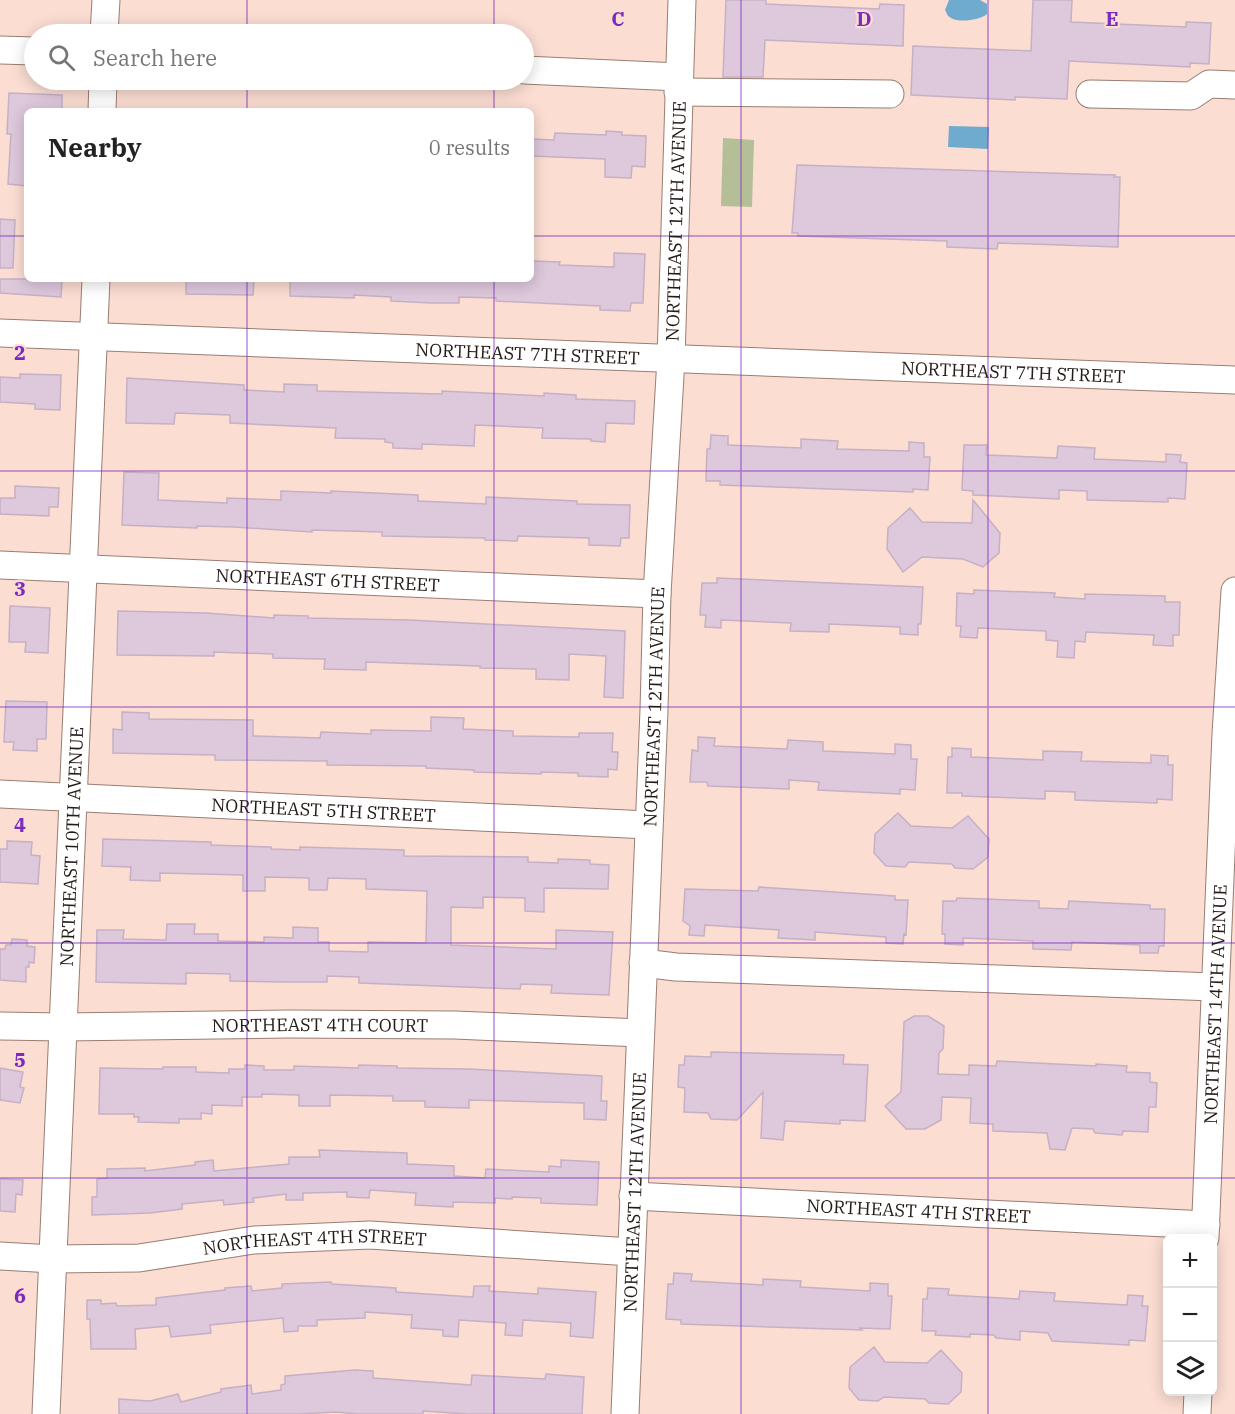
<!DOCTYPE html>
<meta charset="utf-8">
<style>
body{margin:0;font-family:"IBM Plex Serif",serif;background:#f6f6f6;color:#222}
.controls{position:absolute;right:18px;bottom:18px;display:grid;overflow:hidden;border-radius:9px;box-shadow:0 3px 15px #0003}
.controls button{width:54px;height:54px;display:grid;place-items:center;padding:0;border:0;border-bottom:2px solid #e0e0e0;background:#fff;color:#222;font:30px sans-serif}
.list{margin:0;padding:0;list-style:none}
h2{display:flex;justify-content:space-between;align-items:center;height:78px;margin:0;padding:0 24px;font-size:26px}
h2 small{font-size:20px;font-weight:400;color:#767676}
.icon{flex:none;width:33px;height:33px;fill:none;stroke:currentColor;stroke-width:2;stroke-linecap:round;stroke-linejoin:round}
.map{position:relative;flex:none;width:1235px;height:1414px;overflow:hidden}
.search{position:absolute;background:#fff;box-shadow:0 3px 15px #0003;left:24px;top:24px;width:510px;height:66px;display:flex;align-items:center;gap:15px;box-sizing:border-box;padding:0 21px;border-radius:33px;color:#767676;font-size:22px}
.panel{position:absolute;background:#fff;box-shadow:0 3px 15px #0003;left:24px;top:108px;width:510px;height:174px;border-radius:9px}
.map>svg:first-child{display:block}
.grass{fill:#b4bf98}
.water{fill:#6fabcf}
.building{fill:#dec8dc;stroke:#c6b0c4;stroke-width:1.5}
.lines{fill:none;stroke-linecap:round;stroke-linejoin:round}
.minor-casing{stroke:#997e74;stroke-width:29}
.minor{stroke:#fff;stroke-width:27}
.grid{fill:none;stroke:#7b2cbf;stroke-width:1.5;stroke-opacity:0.55}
.labels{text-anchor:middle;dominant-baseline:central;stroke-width:4.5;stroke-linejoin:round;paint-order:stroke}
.street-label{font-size:18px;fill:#241a16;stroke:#fbddd2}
.grid-label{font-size:20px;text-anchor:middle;font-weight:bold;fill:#7b2cbf;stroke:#fbddd2;stroke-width:4.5;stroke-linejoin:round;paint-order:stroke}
</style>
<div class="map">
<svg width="1235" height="1414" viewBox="0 0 1235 1414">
<rect width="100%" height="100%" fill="#fbddd2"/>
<!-- grass -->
<path class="grass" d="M 723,138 L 754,140 L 752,207 L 721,206 Z"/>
<!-- water -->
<path class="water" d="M 949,0 L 980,0 L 987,4 L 987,14 C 980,20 960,23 951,18 C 947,16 947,13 945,10 Z
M 949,126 L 989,127 L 988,149 L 948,147 Z"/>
<!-- building -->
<path class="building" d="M 726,0 L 766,0 L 766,4 L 879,9 L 880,4 L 904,5 L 903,46 L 765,40 L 763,77 L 723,77 Z
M 1033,0 L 1072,0 L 1071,22 L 1186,27 L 1186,22 L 1211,23 L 1209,64 L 1190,63 L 1190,67 L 1069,61 L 1067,99 L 1015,97 L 1015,100 L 911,95 L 913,46 L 1031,51 Z
M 9,93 L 62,95 L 62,111 L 27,111 L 27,186 L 8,184 L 11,134 L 7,134 Z
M 606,131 L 622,132 L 622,135 L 646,136 L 645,167 L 632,166 L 631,178 L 605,177 L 605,159 L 531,156 L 531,139 L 554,140 L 555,133 L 606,135 Z
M 797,165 L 1115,175 L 1114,177 L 1120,177 L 1118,247 L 998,243 L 997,249 L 947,247 L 947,241 L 798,236 L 798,233 L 792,233 Z
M 0,219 L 15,220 L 13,268 L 0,268 Z
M 614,253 L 645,254 L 643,303 L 631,303 L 630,311 L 600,310 L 600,306 L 496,301 L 496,298 L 459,297 L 459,303 L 431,303 L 391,301 L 391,297 L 354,295 L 354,298 L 290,296 L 290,279 L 531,279 L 531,261 L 560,262 L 559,265 L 614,267 Z
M 0,279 L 62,279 L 61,297 L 0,293 Z
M 186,279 L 254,279 L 253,295 L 186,294 Z
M 20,374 L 61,375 L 60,410 L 35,409 L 35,404 L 0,402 L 0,377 L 20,378 Z
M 127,378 L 244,385 L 244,390 L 284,392 L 284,384 L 317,385 L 317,391 L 442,394 L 442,391 L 544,396 L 544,393 L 576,395 L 576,399 L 635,401 L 634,424 L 606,423 L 605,442 L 591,441 L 591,439 L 542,438 L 543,428 L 475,425 L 474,446 L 422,444 L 422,449 L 393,448 L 393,443 L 385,442 L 385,439 L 335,438 L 336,428 L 230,423 L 230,415 L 175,413 L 174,424 L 126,423 Z
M 711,435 L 728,436 L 728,445 L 801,448 L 801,439 L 838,441 L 837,449 L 909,451 L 909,442 L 924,443 L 924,457 L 930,457 L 928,490 L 913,489 L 913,492 L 720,485 L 720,481 L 706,481 L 707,449 L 710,449 Z
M 964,445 L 987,445 L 986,455 L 1057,458 L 1058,446 L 1095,448 L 1094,459 L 1166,462 L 1166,454 L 1181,455 L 1180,462 L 1187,463 L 1185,499 L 1168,498 L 1168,502 L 1087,500 L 1087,491 L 1059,490 L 1059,499 L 973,495 L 973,491 L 962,490 Z
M 124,472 L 159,473 L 158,500 L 227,503 L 227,498 L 281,500 L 281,491 L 331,493 L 331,491 L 418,495 L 418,501 L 486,504 L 486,497 L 577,501 L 577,504 L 630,505 L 629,538 L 621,538 L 620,546 L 589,545 L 589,538 L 518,536 L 517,541 L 485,540 L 485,538 L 382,536 L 382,532 L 312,530 L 312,532 L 234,527 L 197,526 L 197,528 L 122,525 Z
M 15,486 L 59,488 L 58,507 L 49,507 L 49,516 L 0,514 L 0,498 L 15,498 Z
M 973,500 L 1000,533 L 999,553 L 983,567 L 963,559 L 922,557 L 903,572 L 887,549 L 888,528 L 910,508 L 922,522 L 972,523 Z
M 717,578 L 923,587 L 921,624 L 918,624 L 918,635 L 900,634 L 900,627 L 829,624 L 829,632 L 790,631 L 791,623 L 721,620 L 721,628 L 705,627 L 706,615 L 700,615 L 702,583 L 717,583 Z
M 974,590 L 1055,593 L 1054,597 L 1085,599 L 1085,594 L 1165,596 L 1165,602 L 1180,602 L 1179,635 L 1173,635 L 1173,646 L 1153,645 L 1154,635 L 1086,632 L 1085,642 L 1075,641 L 1074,658 L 1057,657 L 1058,641 L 1046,640 L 1046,631 L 978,628 L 977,638 L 960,637 L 961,626 L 956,626 L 957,593 L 974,594 Z
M 10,606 L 50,608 L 48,653 L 25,652 L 26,642 L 9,642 Z
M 118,611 L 206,613 L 274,618 L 274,615 L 308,616 L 308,618 L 409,620 L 625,631 L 623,698 L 604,697 L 606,656 L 569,654 L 569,680 L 536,679 L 536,669 L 480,668 L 480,666 L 366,662 L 366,670 L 324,669 L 325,659 L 273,658 L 273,654 L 214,652 L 214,656 L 117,655 Z
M 6,701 L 47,702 L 46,739 L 37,739 L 37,751 L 13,750 L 14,742 L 4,742 Z
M 122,712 L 149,713 L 149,719 L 253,720 L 253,736 L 320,738 L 321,732 L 371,734 L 371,730 L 431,731 L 431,717 L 464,718 L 463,729 L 513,731 L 513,736 L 579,737 L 579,733 L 613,733 L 612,752 L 618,752 L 617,770 L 608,769 L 608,777 L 578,776 L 578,773 L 541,772 L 541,774 L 474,772 L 474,770 L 426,768 L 426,766 L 327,765 L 327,761 L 215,760 L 215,755 L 113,753 L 113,729 L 122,730 Z
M 698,737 L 715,738 L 714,746 L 787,749 L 788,740 L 823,742 L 823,751 L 895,754 L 895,744 L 911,745 L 911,759 L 917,759 L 915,790 L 900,789 L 900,794 L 818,790 L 819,782 L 789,780 L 789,789 L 708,786 L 707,782 L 690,782 L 692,750 L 698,751 Z
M 952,748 L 971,749 L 971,757 L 1043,760 L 1043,751 L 1082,752 L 1081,761 L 1151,763 L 1151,755 L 1168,756 L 1168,765 L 1173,765 L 1172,800 L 1157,799 L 1157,803 L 1075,800 L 1075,792 L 1045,791 L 1045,799 L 962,796 L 962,793 L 947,793 L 948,757 L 952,757 Z
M 898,813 L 911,826 L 952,828 L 968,816 L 989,839 L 988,857 L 973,869 L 955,868 L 952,864 L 909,862 L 905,867 L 886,866 L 874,853 L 875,834 Z
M 103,839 L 211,842 L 211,845 L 271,847 L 271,849 L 300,850 L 300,847 L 404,850 L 404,856 L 528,857 L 528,862 L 558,863 L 558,859 L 590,860 L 590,864 L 609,865 L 608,889 L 544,888 L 544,912 L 525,911 L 525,898 L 483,897 L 483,908 L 451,907 L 451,945 L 556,949 L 556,930 L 613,932 L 609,995 L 551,993 L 552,985 L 521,984 L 520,989 L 359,983 L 359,977 L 327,976 L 327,982 L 283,982 L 230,981 L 230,974 L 186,973 L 186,984 L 96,982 L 97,930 L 124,930 L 123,939 L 166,940 L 167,924 L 195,924 L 194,934 L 218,934 L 218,941 L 264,942 L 264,937 L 293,938 L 293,927 L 318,928 L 318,942 L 329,942 L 329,951 L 368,952 L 368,942 L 426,943 L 427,891 L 366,889 L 366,879 L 328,878 L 327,890 L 309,890 L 309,878 L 265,877 L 265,891 L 243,891 L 243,875 L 160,873 L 160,881 L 130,880 L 131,867 L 102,866 Z
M 7,841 L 32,842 L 31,855 L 40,856 L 38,884 L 0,882 L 0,849 L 7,849 Z
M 759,887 L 895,896 L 895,900 L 908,900 L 906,935 L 904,934 L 903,944 L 886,943 L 886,937 L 815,932 L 815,940 L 778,938 L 779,930 L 705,925 L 704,936 L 689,935 L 690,926 L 683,921 L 685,889 L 758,891 Z
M 957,898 L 1039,901 L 1039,908 L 1068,909 L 1069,901 L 1150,905 L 1150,909 L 1165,909 L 1164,946 L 1159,946 L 1158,953 L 1140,953 L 1140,945 L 1072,942 L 1071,950 L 1033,949 L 1033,941 L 963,938 L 963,945 L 945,944 L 945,934 L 942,934 L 943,901 L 956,901 Z
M 12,939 L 27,940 L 27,946 L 35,947 L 34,963 L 29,962 L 29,967 L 26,967 L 26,982 L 0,980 L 0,949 L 5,949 L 6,945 L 11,945 Z
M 914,1016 L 928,1016 L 944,1026 L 943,1049 L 939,1053 L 938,1074 L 969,1075 L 969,1065 L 996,1066 L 997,1061 L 1096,1066 L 1096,1064 L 1127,1066 L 1126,1072 L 1150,1073 L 1150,1082 L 1157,1083 L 1156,1107 L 1149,1107 L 1148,1132 L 1123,1131 L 1122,1135 L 1095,1133 L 1093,1129 L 1072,1128 L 1065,1150 L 1050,1149 L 1047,1133 L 993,1131 L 993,1124 L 970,1123 L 971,1098 L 942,1097 L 941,1120 L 925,1129 L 906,1129 L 885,1106 L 901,1092 L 904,1022 Z
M 711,1052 L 844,1055 L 843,1064 L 868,1065 L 865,1121 L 840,1120 L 840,1124 L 785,1121 L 783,1140 L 761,1138 L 763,1092 L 737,1120 L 711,1119 L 708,1113 L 684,1112 L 685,1088 L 678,1087 L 679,1065 L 684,1065 L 685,1056 L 711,1057 Z
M 245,1065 L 264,1066 L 264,1070 L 294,1070 L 294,1066 L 358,1068 L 359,1065 L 397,1066 L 397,1068 L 469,1069 L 602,1076 L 601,1101 L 607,1101 L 606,1120 L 584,1119 L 584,1103 L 469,1100 L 469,1108 L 425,1107 L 425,1101 L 393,1101 L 393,1096 L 330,1095 L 330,1106 L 299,1106 L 299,1095 L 262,1094 L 262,1097 L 242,1097 L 242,1106 L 212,1105 L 212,1114 L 201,1113 L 201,1119 L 179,1119 L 179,1123 L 138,1122 L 139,1117 L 134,1117 L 134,1114 L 99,1114 L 100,1068 L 163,1069 L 163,1067 L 196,1067 L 196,1072 L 229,1073 L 229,1069 L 245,1069 Z
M 0,1068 L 23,1072 L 20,1087 L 24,1088 L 20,1103 L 0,1100 Z
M 319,1150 L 407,1153 L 407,1164 L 454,1166 L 454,1176 L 485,1178 L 486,1169 L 549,1172 L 549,1166 L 561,1167 L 561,1160 L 599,1162 L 597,1205 L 541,1203 L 541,1198 L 512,1197 L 512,1199 L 495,1198 L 495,1203 L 453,1202 L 453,1207 L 415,1205 L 416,1193 L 370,1190 L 369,1198 L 347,1197 L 347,1192 L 303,1193 L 303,1200 L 286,1200 L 286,1194 L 253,1198 L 254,1202 L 224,1205 L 223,1200 L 182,1204 L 182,1209 L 150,1213 L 92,1215 L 92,1197 L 97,1197 L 97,1179 L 107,1178 L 107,1169 L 145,1168 L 145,1171 L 195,1165 L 195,1162 L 213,1160 L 214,1171 L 289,1164 L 289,1157 L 320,1157 Z
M 0,1179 L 23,1180 L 22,1195 L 16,1194 L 15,1212 L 0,1211 Z
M 674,1273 L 692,1274 L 691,1281 L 763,1285 L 763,1279 L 801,1281 L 800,1287 L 870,1291 L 870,1283 L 888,1284 L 888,1296 L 892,1296 L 890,1329 L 860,1328 L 862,1330 L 681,1324 L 681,1320 L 666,1319 L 668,1284 L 673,1284 Z
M 331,1282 L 332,1284 L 396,1288 L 396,1292 L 473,1297 L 474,1286 L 490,1286 L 489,1291 L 538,1294 L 538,1288 L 596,1292 L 593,1338 L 570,1336 L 571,1323 L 523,1320 L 522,1336 L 505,1335 L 506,1323 L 459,1320 L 458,1337 L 443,1336 L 443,1330 L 411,1328 L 412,1315 L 365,1312 L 365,1318 L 317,1320 L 317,1326 L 298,1326 L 298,1331 L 284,1332 L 283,1318 L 210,1325 L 211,1333 L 171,1337 L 169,1326 L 135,1329 L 136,1349 L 91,1349 L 90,1319 L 87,1319 L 87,1300 L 101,1300 L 101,1304 L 116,1303 L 117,1306 L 156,1305 L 156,1298 L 225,1290 L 225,1288 L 251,1286 L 252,1291 L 282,1288 L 282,1284 Z
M 928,1288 L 949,1289 L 948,1295 L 1019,1299 L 1020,1291 L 1055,1293 L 1054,1301 L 1127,1305 L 1128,1295 L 1143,1296 L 1142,1306 L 1148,1306 L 1145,1341 L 1129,1340 L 1129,1345 L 1052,1341 L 1048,1333 L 1020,1331 L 1020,1340 L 996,1338 L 994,1335 L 970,1334 L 970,1337 L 935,1335 L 936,1331 L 922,1331 L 923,1299 L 927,1299 Z
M 874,1347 L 885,1362 L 927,1363 L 941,1350 L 962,1373 L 961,1392 L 948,1404 L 929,1403 L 925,1399 L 884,1397 L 878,1401 L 859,1400 L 849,1388 L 850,1367 Z
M 355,1370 L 373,1371 L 373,1378 L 471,1385 L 472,1375 L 545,1379 L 546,1374 L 584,1377 L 582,1414 L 467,1414 L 423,1411 L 423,1414 L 358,1414 L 336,1412 L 299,1414 L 119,1414 L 119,1399 L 150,1401 L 178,1394 L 181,1402 L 221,1392 L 221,1389 L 251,1385 L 252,1394 L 281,1390 L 281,1385 L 285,1384 L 285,1376 Z"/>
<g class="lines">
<defs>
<g id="minor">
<path d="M 104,34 L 106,0"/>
<path d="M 0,50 L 34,51"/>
<path d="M 524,70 L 679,77"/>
<path d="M 678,92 L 890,94"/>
<path d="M 1090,94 L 1191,96 L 1209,84 L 1235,85"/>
<path d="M 102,111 L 103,80"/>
<path id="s1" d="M 0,333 L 1235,380"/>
<path id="s2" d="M 0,565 L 657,594"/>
<path id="s3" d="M 0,794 L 648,825"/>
<path d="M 643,963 L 676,967 L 1214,987"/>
<path id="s4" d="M 0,1026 L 63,1027 L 288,1024 L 455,1025 L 640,1033"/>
<path id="s5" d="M 633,1196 L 1206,1225"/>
<path id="s6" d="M 1205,1238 L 1226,734 L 1235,591"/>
<path id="s7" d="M 0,1256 L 53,1259 L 139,1258 L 254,1240 L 370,1235 L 631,1252"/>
<path id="s8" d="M 46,1414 L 96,279"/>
<path id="s9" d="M 625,1414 L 654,710 L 657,594 L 671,359 L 682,0"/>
<path d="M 1197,1414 L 1198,1392"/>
</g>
</defs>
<!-- minor casing -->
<use href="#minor" class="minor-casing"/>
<!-- minor -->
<use href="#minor" class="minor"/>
</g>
<!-- grid -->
<path class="grid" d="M 247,0 L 247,34M 494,0 L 494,34M 741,0 L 741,1414M 988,0 L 988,1414M 247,80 L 247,111M 494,80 L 494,111M 0,236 L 27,236M 531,236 L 1235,236M 247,279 L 247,1414M 494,279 L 494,1414M 0,471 L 1235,471M 0,707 L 1235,707M 0,943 L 1235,943M 0,1178 L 1235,1178"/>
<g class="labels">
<!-- street labels -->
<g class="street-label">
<text stroke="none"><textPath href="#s9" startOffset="1194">NORTHEAST 12TH AVENUE</textPath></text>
<text stroke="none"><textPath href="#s1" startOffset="528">NORTHEAST 7TH STREET</textPath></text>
<text stroke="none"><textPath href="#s1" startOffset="1014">NORTHEAST 7TH STREET</textPath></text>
<text stroke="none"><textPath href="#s2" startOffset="328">NORTHEAST 6TH STREET</textPath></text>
<text stroke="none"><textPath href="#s9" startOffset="708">NORTHEAST 12TH AVENUE</textPath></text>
<text stroke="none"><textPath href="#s3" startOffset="324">NORTHEAST 5TH STREET</textPath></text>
<text stroke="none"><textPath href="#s8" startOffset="568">NORTHEAST 10TH AVENUE</textPath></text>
<text stroke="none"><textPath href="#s6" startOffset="234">NORTHEAST 14TH AVENUE</textPath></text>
<text stroke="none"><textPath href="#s4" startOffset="320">NORTHEAST 4TH COURT</textPath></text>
<text stroke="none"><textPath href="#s9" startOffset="222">NORTHEAST 12TH AVENUE</textPath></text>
<text stroke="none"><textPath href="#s5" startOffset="286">NORTHEAST 4TH STREET</textPath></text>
<text stroke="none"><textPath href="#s7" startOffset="316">NORTHEAST 4TH STREET</textPath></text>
</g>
</g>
<g class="grid-label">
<text x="618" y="26">C</text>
<text x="864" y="26">D</text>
<text x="1112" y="26">E</text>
<text x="20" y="360">2</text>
<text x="20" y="596">3</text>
<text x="20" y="832">4</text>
<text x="20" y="1067">5</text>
<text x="20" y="1303">6</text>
</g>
</svg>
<div class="controls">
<button>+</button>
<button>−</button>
<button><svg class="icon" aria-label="layers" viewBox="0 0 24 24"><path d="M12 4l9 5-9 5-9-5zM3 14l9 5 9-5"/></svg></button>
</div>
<div class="search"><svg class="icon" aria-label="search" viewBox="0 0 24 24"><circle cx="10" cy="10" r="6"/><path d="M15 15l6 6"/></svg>Search here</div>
<section class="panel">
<h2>Nearby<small>0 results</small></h2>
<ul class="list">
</ul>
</section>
</div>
